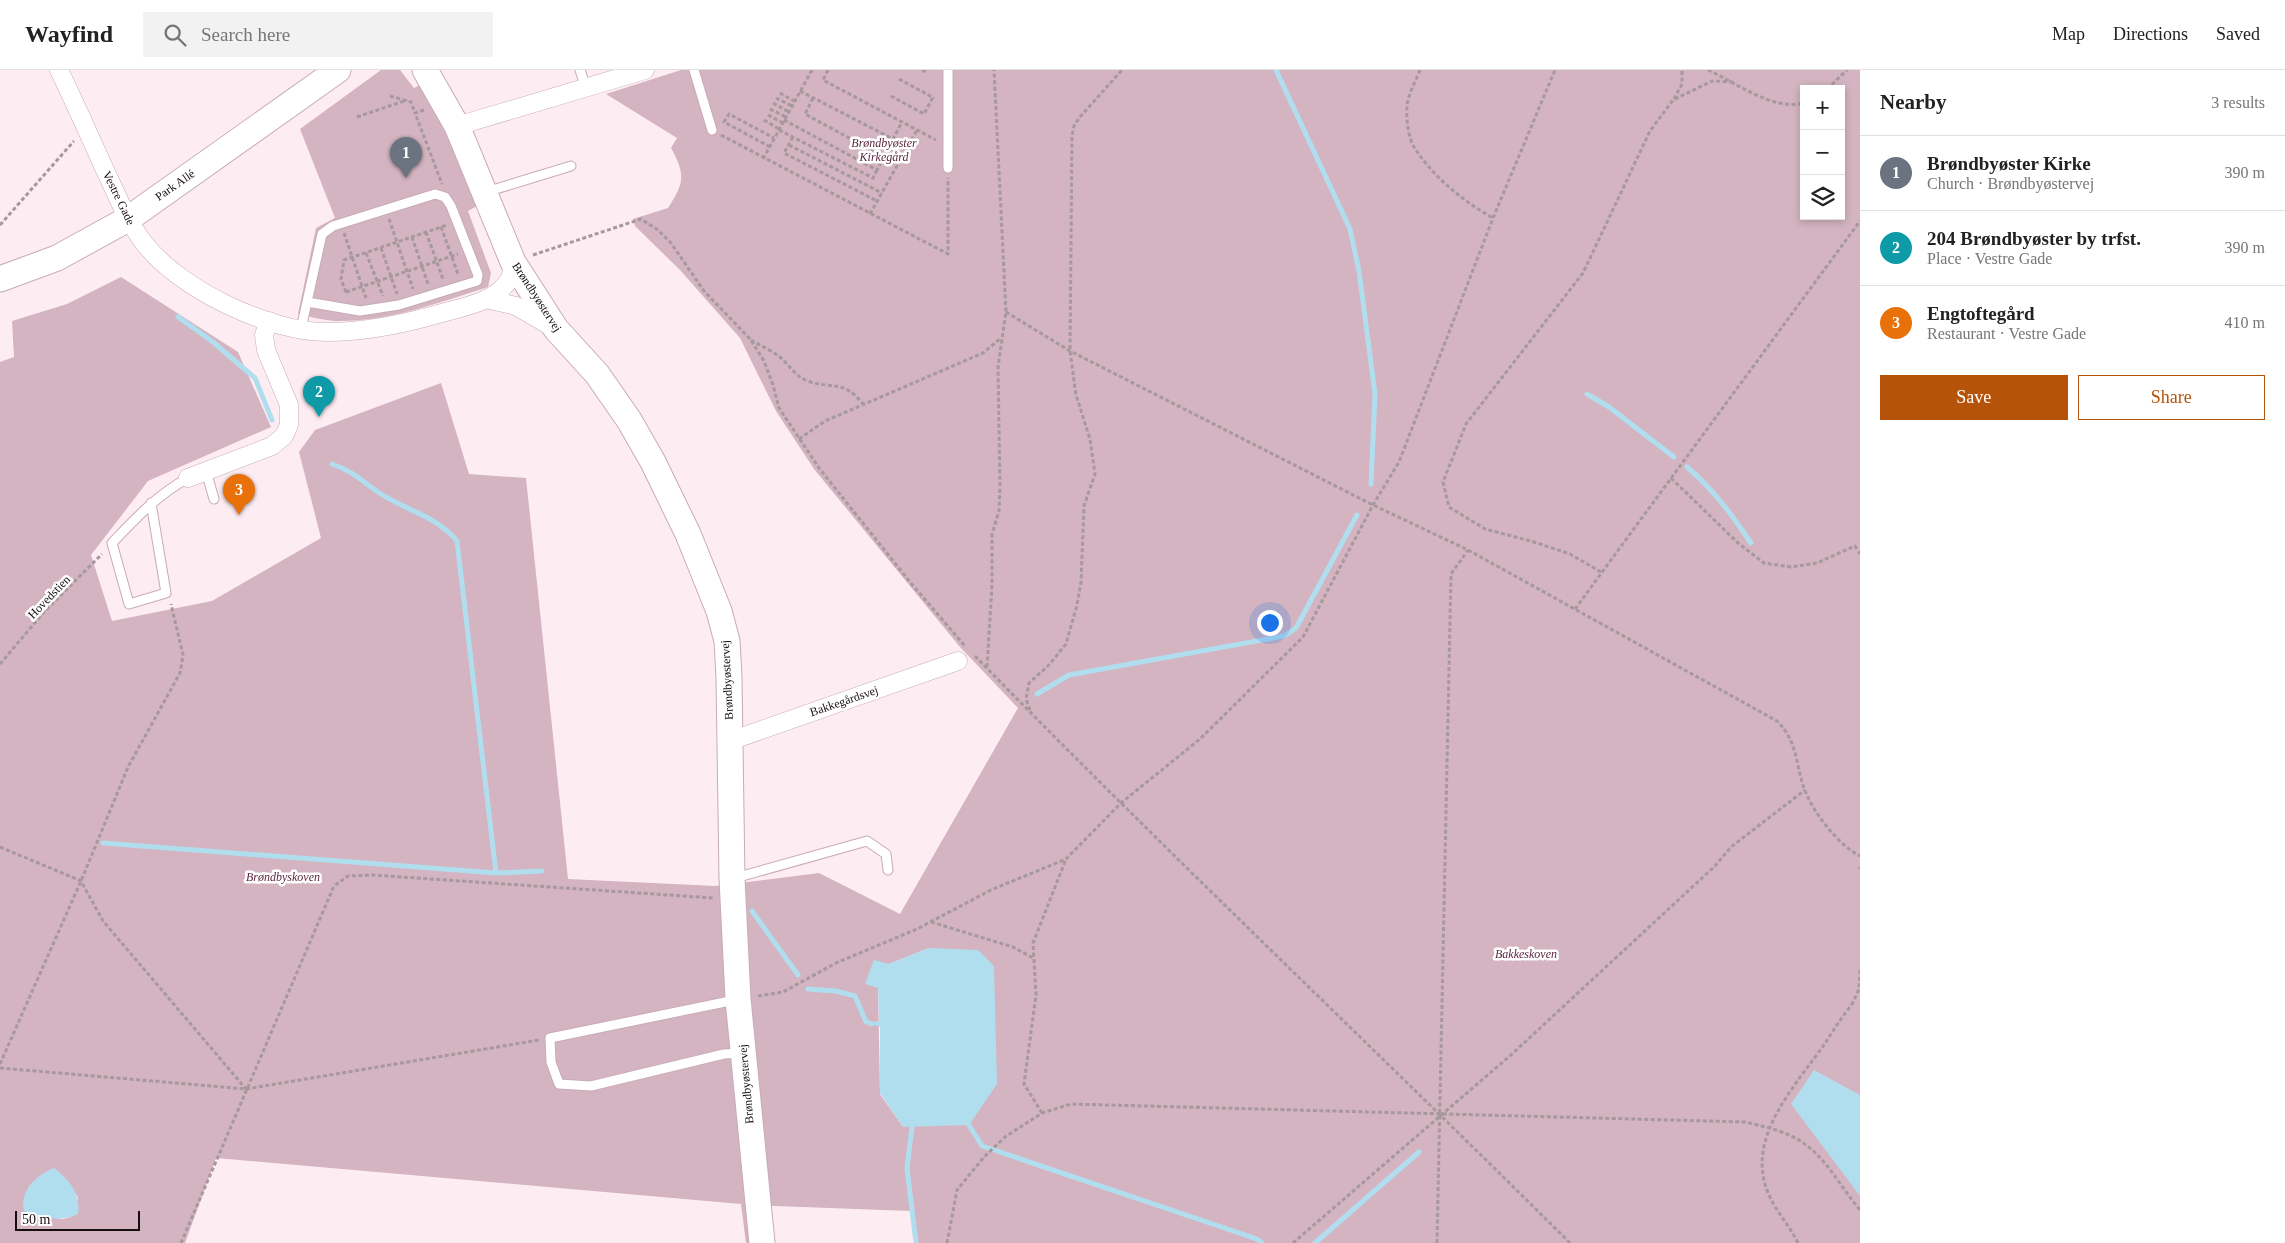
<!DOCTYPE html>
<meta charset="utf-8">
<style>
body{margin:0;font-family:"Times New Roman",serif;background:#f2f2f2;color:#222}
.controls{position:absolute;right:15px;top:15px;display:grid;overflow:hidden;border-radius:0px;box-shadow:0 2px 8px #0003}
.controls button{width:45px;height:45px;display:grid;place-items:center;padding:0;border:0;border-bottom:1px solid #e0e0e0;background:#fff;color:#222;font:25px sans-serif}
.scale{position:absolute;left:15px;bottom:12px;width:125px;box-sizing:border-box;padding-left:5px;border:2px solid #160d11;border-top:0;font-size:14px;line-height:18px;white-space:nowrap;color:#160d11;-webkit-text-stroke:4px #fff;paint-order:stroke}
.you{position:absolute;left:1269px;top:552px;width:18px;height:18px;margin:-12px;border:4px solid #fff;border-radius:50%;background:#1a73e8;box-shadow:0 0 0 8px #1a73e833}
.badge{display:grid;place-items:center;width:32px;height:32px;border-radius:50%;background:#b45309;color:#fff;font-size:16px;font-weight:700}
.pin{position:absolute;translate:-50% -41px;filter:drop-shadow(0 1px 2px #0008)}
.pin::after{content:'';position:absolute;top:26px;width:18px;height:15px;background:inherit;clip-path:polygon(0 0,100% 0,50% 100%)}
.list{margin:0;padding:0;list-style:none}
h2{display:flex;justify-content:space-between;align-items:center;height:65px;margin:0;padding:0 20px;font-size:21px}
h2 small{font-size:16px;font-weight:400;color:#767676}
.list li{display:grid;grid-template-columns:32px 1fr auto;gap:15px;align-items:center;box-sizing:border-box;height:75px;padding:0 20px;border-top:1px solid #e0e0e0}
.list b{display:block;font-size:19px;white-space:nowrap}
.list p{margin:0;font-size:16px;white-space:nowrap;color:#767676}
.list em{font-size:16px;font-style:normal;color:#767676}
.actions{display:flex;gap:10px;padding:15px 20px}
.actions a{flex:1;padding:11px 0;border:1px solid #b45309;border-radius:0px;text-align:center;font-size:18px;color:#b45309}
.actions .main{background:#b45309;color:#fff}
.icon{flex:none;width:28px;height:28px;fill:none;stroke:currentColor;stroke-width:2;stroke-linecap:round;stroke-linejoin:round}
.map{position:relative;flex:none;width:1860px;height:1173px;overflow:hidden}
header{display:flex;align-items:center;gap:30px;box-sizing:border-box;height:70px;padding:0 25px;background:#fff;border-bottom:1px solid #e0e0e0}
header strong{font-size:24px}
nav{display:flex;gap:28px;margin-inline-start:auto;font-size:18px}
.search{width:350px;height:45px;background:#f2f2f2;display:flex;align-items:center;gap:12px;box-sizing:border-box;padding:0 18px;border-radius:0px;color:#767676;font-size:19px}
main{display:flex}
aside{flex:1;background:#fff}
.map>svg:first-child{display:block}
.green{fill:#d3b4c0;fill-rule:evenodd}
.water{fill:#b1deef}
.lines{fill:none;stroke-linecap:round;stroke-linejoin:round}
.stream{stroke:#b1deef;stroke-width:5}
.lane-casing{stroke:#c8abb6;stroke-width:11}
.street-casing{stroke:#c8abb6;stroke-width:19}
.secondary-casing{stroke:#c8abb6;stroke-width:27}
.path{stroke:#a7989e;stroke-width:3;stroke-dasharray:4 2.5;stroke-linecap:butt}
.lane{stroke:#fff;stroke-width:9}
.street{stroke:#fff;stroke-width:18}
.secondary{stroke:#fff;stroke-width:25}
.labels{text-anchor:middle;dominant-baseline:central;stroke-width:5;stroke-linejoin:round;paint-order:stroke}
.park-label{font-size:12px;font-style:italic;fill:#5b273f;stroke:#fff}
.street-label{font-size:12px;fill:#160d11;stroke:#fff}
</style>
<header>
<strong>Wayfind</strong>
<div class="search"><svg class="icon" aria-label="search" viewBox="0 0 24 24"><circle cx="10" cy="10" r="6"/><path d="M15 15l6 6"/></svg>Search here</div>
<nav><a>Map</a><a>Directions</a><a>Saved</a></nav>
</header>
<main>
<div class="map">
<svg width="1860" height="1173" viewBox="0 0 1860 1173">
<rect width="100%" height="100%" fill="#feecf3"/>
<!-- green -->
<path class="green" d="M 381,0 L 400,0 L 414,18 L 420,15 L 435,39 L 477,136 L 468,141 L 491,203 L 488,217 C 437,233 389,252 335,251 C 323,250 310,247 298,244 L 316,158 L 335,148 L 300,59 Z
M 681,0 L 1860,0 L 1860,1173 L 916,1173 L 911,1141 L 752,1135 L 756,1173 L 746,1173 L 741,1134 L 216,1088 L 185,1173 L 0,1173 L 0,292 L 14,287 L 12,251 L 67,234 L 121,207 L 238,282 L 271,357 L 148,411 L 91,485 L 112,551 L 212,531 L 321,468 L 299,382 L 315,360 L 441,313 L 469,404 L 526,408 L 568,809 L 715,816 L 819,803 L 900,844 L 1018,638 L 960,577 L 814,399 L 776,341 L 740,268 L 680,200 L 635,156 L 633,149 L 668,138 C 684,113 686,105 671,78 L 677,68 L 606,24 ZM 1804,19 L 1841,19 L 1841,146 L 1804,146 ZM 929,878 L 903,1057 L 880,1024 L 878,918 L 889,894 ZM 38,1109 L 74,1121 L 78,1128 L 71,1147 L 63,1149 L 36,1146 L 29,1116 Z"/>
<!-- water -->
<path class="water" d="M 929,878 L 978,880 L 994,896 L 997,1014 L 969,1055 L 903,1057 L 880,1023 L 880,957 L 872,954 L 872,952 L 879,951 L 878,918 L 865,914 L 874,890 L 889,894 Z
M 1814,1000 L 1860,1025 L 1860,1126 L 1791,1034 Z
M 54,1098 C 69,1109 81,1124 78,1144 C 61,1152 41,1148 24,1141 C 19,1122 36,1105 54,1098 Z"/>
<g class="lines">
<!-- stream -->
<path class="stream" d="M 1276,0 L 1350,159 L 1359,201 L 1375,324 L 1371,414
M 178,247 L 213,272 L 255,308 L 272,350
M 1587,324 L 1609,337 L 1674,387
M 332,394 C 353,401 363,412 381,424 C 406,440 438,447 457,471 L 496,803
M 1687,397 C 1713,419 1732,445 1751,473
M 1037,624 L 1069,605 L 1284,566 L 1296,558 L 1357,445
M 103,773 L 496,803 L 542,801
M 752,841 L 798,905
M 808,919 L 836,921 L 855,926 L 866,952 L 872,954
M 969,1055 L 982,1076 L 1257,1169 L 1262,1173
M 912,1057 L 907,1098 L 916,1173
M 1315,1173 L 1419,1082"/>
<defs>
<path id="lane" d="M 580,0 L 586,18
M 694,0 L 712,60
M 948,0 L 948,98
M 486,122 L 571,96
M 301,259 L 322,164 L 333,156 L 435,124 L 445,127 L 451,136 L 478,205 L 477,211 L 399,235 L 360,241 L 307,232
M 206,401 L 214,429
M 151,433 L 166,523 L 129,534 L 112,473 C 136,448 157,425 188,408
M 735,808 L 867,771 L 886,784 L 888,800
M 735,930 L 550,968 L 551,992 L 559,1014 L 591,1016 L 724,984 L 741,983"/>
<path id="street" d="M 59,0 C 75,33 90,67 105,100 C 117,125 127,151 144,173 C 179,219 269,262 327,262 C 362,262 398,255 431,246 C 457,238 494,234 509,210 C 512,205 512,198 513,192
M 457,56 L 645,0
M 486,229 L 516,236 L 552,257
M 188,408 L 272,376 L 284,366 L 289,355 L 289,335 L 266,280 L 264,265 L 269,251
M 730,671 L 958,591"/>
<path id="secondary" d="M 425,0 L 457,56 L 513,192 L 556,259 L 597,304 L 629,350 L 653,392 L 688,464 L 719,541 L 727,571 L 729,608 L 732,808 L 738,929 L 762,1173
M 0,209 L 57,188 L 128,149 L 338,0"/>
</defs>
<!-- lane casing -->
<use href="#lane" class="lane-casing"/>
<!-- street casing -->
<use href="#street" class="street-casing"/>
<!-- secondary casing -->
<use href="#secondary" class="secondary-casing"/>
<!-- path -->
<path class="path" d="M 828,0 L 823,10 L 936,70
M 922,0 L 926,2 L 927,0
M 1420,0 C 1416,11 1408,24 1407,36 C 1406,48 1408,67 1414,77 C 1433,107 1463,131 1493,148
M 1708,0 C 1737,13 1772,41 1804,33
M 899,9 L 934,28
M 1827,19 L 1847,0
M 800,21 L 893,69 L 902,52
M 780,23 L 794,31
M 390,26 L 411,32 L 415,43
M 891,26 L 924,44 L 933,27
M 776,28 L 792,36
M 813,28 L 805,44 L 897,94
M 1674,29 L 1682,14 L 1682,0
M 773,33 L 789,42
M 770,39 L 786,47
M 424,40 L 415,43 L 442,114
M 768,45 L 783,53
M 357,47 L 407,30
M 764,50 L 779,59
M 784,50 L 877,100 L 884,87
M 779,60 L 873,108 L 877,100
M 721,65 L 948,184 L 948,108
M 793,67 L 784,83 L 877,131
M 789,75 L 882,123
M 770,77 L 724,52 L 729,44 L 774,68
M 763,89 L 812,0
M 870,144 L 917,60
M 389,149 L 413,219
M 0,155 L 74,71
M 441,157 L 458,204
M 426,162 L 443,209
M 344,163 L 366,228
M 412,167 L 428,214
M 381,178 L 397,224
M 366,183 L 383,226
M 533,185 L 641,149 L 658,160 L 671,173 L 704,221 L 751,270 L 764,291 L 773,315 L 779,338 L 819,398 L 910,512 L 965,576
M 346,222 L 341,209 L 344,190 L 447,155
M 346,222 L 458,184
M 1006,242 L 1070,281 L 1373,435 L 1468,480 L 1777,651 C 1798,672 1795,692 1804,718 C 1812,741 1838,775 1860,786
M 751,270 C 761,276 773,281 781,288 C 790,296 796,307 808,311 C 834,320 843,309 863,334
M 799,369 L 825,351 L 983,283 L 1001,268
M 1671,408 L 1738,473 L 1764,493 L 1791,497 L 1817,493 L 1855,476 L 1860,484
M 1601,502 L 1570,484 L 1531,471 L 1485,459 L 1449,437 L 1443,412 L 1466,354 L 1583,203 L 1650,61 L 1673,30 L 1712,11 L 1735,12
M 1575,539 L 1860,151
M 975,586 C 1169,785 1372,976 1570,1173
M 0,594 L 44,542 L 102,484
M 987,597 L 992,515 L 992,464 L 999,441 L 1000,417 L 998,297 L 1006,242 L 994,0
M 1030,640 L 1026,629 L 1029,613 L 1049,595 L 1066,574 L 1077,535 L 1081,512 L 1084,436 L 1095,404 L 1090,369 L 1076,325 L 1070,281 L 1072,66 L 1074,56 L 1079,48 L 1122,0
M 0,777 L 81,811 L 103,851 L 246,1019
M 1860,797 L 1860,799
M 931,852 L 1013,877 L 1033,888
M 758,926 L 783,922 L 836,893 L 917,859 L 991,820 L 1066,789 L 1121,733 L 1200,669 L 1303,567 L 1373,435 L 1399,392 L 1493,148 L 1555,0
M 0,994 L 81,811 L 128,697 L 180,603 L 183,585 L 171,534
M 0,998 L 246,1019 L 539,970
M 1042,1043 L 1024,1014 L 1036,925 L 1033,873 L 1066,789
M 181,1173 L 334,816 L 348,806 L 372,805 L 713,828
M 947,1173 L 957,1120 L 984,1087 L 1005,1067 L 1042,1043 L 1071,1034 L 1745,1052 C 1766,1057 1790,1062 1806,1075 C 1828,1091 1842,1119 1860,1140
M 1293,1173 L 1512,984 L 1715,796 L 1731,777 L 1805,720
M 1437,1173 L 1451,504 L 1468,480
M 1798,1173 C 1789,1154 1774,1140 1767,1120 C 1746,1065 1798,1013 1826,972 C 1834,959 1842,947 1852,934 L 1859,919 L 1860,898"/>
<!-- lane -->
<use href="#lane" class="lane"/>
<!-- street -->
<use href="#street" class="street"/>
<!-- secondary -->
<use href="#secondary" class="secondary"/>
</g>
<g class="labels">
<!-- park labels -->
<g class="park-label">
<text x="884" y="73">Brøndbyøster<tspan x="884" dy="14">Kirkegård</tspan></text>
<text x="283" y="807">Brøndbyskoven</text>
<text x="1526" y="884">Bakkeskoven</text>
</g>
<!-- street labels -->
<g class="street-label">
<text transform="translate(175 115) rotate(-35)">Park Allé</text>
<text transform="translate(119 128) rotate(64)">Vestre Gade</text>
<text transform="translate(537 227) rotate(57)">Brøndbyøstervej</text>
<text transform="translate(49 527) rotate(-46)">Hovedstien</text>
<text transform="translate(727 610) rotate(-93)">Brøndbyøstervej</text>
<text transform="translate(844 631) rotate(-19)">Bakkegårdsvej</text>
<text transform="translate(746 1014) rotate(-95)">Brøndbyøstervej</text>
</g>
</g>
</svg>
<div class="controls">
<button>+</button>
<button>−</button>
<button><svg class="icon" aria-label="layers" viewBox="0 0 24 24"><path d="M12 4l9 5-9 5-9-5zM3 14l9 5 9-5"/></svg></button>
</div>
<div class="scale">50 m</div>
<div class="you"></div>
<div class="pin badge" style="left:406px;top:108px;background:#6b7280">1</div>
<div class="pin badge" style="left:319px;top:347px;background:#0f9aa8">2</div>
<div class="pin badge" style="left:239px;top:445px;background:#e8710a">3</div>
</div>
<aside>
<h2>Nearby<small>3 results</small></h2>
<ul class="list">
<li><span class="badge" style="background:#6b7280">1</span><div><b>Brøndbyøster Kirke</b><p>Church · Brøndbyøstervej</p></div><em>390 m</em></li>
<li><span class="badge" style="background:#0f9aa8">2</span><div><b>204 Brøndbyøster by trfst.</b><p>Place · Vestre Gade</p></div><em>390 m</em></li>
<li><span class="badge" style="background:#e8710a">3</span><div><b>Engtoftegård</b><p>Restaurant · Vestre Gade</p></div><em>410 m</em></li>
</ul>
<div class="actions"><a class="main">Save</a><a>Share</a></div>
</aside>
</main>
